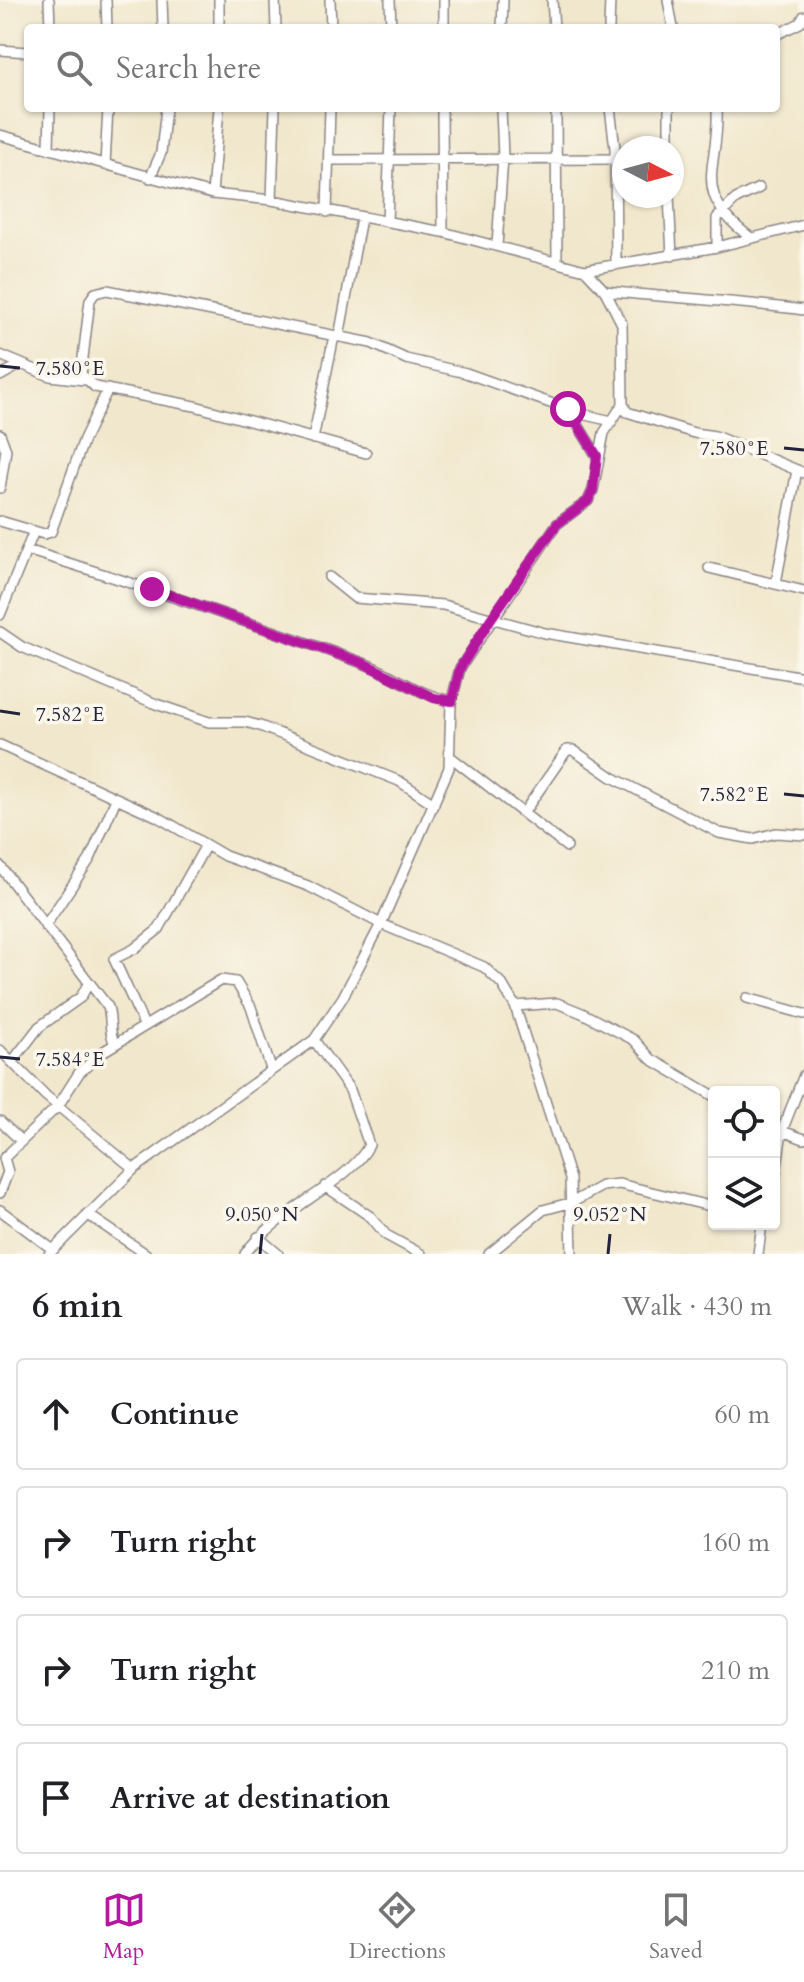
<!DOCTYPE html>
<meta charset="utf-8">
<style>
body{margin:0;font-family:Cardo,serif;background:#f2f2f2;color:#202124}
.controls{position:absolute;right:24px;bottom:24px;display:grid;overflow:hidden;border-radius:8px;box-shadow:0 2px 6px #0004}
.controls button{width:72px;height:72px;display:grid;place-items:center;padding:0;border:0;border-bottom:2px solid #e0e0e0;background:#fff;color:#202124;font:40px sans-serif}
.compass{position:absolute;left:612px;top:136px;width:72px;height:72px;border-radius:50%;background:#fff;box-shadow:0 2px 6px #0004;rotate:96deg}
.stop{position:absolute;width:24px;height:24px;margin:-18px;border:6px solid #b5179e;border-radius:50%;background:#fff}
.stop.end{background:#b5179e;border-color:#fff;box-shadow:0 2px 8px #0008}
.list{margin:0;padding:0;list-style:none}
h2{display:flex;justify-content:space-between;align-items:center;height:104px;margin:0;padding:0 32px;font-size:34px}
h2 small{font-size:26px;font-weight:400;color:#757577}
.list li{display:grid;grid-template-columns:52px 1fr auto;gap:24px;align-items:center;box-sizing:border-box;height:112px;margin:0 16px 16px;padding:0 16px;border:2px solid #e0e0e0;border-radius:8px}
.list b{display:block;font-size:30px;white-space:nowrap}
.list em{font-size:26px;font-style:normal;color:#757577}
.icon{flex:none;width:44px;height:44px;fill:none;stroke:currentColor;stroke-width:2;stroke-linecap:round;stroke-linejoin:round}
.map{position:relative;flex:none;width:804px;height:1254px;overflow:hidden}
.search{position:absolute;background:#fff;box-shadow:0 2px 6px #0004;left:24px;right:24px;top:24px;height:88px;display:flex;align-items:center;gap:20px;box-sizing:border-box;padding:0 28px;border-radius:8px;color:#757577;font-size:30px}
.sheet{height:616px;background:#fff}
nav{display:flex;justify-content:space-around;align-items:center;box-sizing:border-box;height:112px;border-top:2px solid #e0e0e0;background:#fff;font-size:22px;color:#757577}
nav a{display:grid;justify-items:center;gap:4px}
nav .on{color:#b5179e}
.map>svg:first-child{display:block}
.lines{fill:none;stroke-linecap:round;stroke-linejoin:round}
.minor-casing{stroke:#8a8484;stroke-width:12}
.minor{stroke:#fff;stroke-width:9}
.route{stroke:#b5179e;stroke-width:10}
.ticks{fill:none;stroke:#22223b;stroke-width:3}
.ticks-label{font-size:20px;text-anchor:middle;fill:#22223b;stroke:#fbf7ec;stroke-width:7;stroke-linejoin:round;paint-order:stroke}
</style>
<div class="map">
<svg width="804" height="1254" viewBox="0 0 804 1254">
<rect width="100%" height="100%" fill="#fbf7ec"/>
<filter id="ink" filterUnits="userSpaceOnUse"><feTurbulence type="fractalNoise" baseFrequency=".0125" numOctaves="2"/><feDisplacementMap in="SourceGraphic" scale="16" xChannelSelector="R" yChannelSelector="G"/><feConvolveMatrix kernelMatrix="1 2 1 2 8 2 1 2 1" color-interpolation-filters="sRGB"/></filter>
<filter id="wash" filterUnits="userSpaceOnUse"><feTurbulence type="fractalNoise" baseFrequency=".006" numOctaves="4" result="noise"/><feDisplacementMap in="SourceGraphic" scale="32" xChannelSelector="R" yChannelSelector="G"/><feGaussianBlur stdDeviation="1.8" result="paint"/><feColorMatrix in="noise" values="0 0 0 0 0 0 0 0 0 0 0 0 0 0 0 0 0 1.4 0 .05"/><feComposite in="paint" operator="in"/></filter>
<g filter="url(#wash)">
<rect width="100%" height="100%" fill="#f1e7cc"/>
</g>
<g filter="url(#ink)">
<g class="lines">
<defs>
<path id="minor" d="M 49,0 L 50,28
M 106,0 L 107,28
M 162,0 L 163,28
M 219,0 L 219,28
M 275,0 L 276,28
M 330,0 L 331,28
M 390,0 L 391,28
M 552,0 L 554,28
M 668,0 L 673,28
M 444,28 L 444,0
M 502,28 L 503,0
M 609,28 L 610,0
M 776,35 L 800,23 L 804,16
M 0,50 L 28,52
M 442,108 L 443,232
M 556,108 L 557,262
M 610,108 L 615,148 L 616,265
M 669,108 L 669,148
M 717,108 C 720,170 688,191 751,238
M 0,135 L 212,194 L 272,200 L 443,232 L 585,270 L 605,291 L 622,324 L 623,404 L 604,433 L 593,490 L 588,501 L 557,524 L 460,668 L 451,704 L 449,768 L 381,924 L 343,997 L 314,1040 L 134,1169 L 49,1254
M 49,149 L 50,108
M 329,160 L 624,159
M 105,165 L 108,108
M 150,178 L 161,153 L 166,108
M 212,194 L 219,108
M 669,196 L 672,256
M 272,200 L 275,108
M 327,212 L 330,108
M 387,222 L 391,108
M 497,246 L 503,157 L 501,108
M 717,247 L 717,218 L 736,199 L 759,188
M 585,270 L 717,247 L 804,225
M 605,291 C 672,298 738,301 804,310
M 339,337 L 361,218
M 0,355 L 50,376 L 84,380
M 0,376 L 21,364
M 623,404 L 627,412 L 694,433 L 715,436 L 804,473
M 568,409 L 597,456
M 0,434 L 6,450 L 0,488
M 313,439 L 334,336
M 366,453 L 195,406 L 95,387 L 81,374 L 90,300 L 95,293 L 107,290 L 371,343 L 406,359 L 466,373 L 581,414 L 612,421
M 0,521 L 44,534 L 51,532 L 84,439 L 108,389
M 27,550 C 140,585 252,623 363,663 C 393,674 420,696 452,701
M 709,568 L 804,591
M 329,577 L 355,598 L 443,605 L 545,633 L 804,677
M 776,583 L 797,470
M 0,615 L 34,531
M 0,632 L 22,647 L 156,704 L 209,722 L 245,722 L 260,726 L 399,781 L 434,804
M 0,745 L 158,817 L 225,856 L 308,886 L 381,924 L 484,967 L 502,984 L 515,1006 L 570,1179 L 572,1254
M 452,758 L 567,847
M 524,812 L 567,750 L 573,750 L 612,777 L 719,833 L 753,839 L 776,833 L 804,835
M 0,866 L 108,1007 C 112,1020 108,1032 115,1044
M 45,926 L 90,859 L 116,799
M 747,998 L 804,1014
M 515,1006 L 557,1003 L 582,1013 L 634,1040 L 651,1059 L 714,1096
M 144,1025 L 114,959 L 134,949 L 159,929 L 206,845
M 0,1050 L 46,1096 L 134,1169
M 12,1062 L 39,1027 L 81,997 L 88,984
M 0,1121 L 21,1141
M 774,1128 L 804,1139
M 325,1186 L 371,1217 L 386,1235 L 421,1254
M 774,1187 L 782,1131 L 804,1075
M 0,1193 L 8,1172 L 4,1158 L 58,1106 L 79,1073 L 104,1051 L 221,980 L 236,982 L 251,1007 L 271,1069
M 0,1210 L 52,1249
M 87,1214 L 146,1254
M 258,1237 L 278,1254
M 245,1254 C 275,1211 351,1182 369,1145 L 350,1090 L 314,1040
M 489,1254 L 543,1210 L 573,1202 L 602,1186 L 619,1184 L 714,1207
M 758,1254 L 762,1224"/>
</defs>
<!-- minor casing -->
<use href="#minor" class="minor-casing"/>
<!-- minor -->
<use href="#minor" class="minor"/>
</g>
</g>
<g class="lines" filter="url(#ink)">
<!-- route -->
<path class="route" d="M 152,589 L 363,663 L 434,698 L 452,701 L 460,668 L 490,620 L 557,524 L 588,501 L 593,490 L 597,456 L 568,409"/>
</g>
<!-- ticks -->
<path class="ticks" d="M 0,366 L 20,368M 784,448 L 804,450M 0,711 L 20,714M 784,794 L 804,796M 0,1057 L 20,1059M 260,1254 L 262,1234M 608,1254 L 610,1234"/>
<g class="ticks-label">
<text x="70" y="375">7.580°E</text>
<text x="734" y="455">7.580°E</text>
<text x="70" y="721">7.582°E</text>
<text x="734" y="801">7.582°E</text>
<text x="70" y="1066">7.584°E</text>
<text x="262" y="1221">9.050°N</text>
<text x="610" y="1221">9.052°N</text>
</g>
</svg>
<div class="controls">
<button><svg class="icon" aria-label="locate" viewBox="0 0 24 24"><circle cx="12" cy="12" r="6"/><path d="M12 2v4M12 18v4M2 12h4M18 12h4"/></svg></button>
<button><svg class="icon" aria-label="layers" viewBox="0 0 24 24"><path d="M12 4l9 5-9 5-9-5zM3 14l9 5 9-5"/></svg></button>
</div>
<svg class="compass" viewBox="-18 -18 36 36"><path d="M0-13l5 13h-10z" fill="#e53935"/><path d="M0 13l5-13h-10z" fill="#757577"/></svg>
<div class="stop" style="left:568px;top:409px"></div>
<div class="stop end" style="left:152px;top:589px"></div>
<div class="search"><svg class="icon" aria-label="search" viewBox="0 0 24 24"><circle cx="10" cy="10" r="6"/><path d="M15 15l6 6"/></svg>Search here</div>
</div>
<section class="sheet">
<h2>6 min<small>Walk · 430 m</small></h2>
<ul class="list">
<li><svg class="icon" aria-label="ahead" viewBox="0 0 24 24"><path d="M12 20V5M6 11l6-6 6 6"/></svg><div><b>Continue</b></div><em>60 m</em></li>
<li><svg class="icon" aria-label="right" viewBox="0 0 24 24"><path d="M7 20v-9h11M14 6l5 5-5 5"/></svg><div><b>Turn right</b></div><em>160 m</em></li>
<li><svg class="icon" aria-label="right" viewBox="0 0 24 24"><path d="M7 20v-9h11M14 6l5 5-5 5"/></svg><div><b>Turn right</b></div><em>210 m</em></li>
<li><svg class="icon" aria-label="arrive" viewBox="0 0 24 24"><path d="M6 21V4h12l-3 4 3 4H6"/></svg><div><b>Arrive at destination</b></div></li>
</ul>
</section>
<nav>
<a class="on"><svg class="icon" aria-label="map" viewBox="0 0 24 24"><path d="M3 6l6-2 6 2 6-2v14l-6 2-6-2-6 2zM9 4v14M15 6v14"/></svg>Map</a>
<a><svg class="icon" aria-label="directions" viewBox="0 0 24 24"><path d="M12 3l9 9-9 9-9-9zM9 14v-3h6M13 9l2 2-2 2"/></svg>Directions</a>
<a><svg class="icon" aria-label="saved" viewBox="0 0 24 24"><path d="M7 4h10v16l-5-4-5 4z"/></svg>Saved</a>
</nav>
